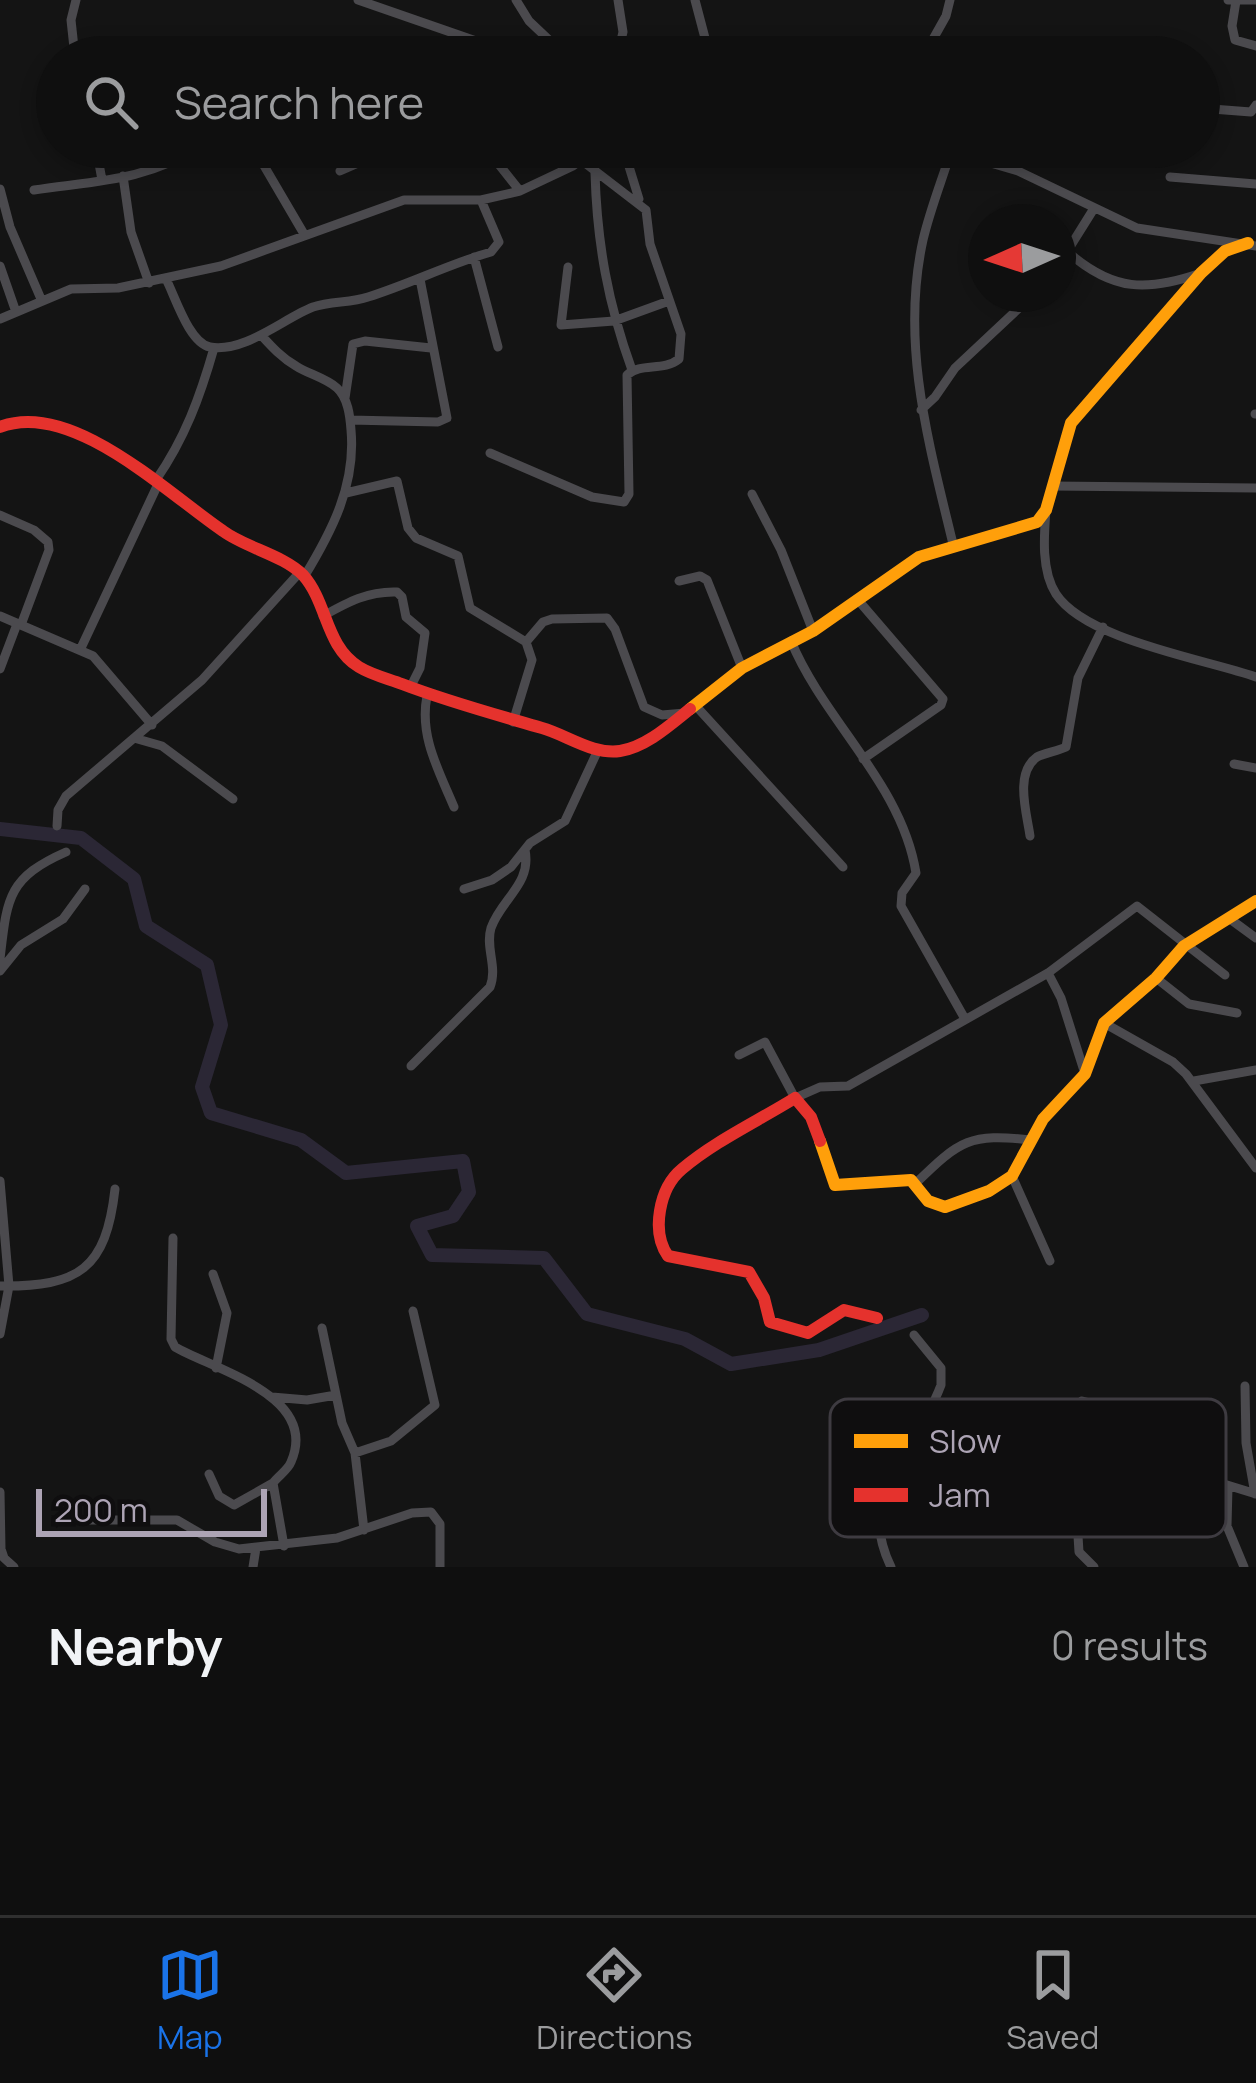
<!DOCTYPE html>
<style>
body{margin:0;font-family:Manrope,sans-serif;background:#1d1d1d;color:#f1f3f6}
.compass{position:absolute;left:968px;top:204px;width:108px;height:108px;border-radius:50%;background:#0f0f0f;box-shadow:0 6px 18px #0003;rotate:267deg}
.scale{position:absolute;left:36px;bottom:30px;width:231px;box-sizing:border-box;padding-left:12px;border:6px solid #ada4b5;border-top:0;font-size:33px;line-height:42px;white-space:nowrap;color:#ada4b5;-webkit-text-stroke:9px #0f0e0f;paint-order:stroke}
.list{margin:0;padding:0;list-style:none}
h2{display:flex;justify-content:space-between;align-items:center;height:156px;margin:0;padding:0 48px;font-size:51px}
h2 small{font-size:39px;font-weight:400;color:#9b9c9e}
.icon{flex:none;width:66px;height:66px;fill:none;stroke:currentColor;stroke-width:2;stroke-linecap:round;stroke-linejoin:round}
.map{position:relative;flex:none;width:1256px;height:1567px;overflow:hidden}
.search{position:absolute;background:#0f0f0f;box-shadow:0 6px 18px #0003;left:36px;right:36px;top:36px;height:132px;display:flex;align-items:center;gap:30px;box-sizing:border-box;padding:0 42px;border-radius:66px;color:#9b9c9e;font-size:45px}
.sheet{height:348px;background:#0f0f0f}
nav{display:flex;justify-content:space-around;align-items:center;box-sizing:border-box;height:168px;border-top:3px solid #2f2f2f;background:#0f0f0f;font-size:33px;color:#9b9c9e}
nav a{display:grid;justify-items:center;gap:6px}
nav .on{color:#1a73e8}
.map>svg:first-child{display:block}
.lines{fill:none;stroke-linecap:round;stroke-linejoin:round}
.river{stroke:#2b2735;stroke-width:14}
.street{stroke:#4b4a4e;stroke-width:9}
.slow{stroke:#ff9f0a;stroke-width:12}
.jam{stroke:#e5322d;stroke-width:12}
.key{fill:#0f0e0f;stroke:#3e3b41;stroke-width:3}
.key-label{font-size:33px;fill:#ada4b5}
</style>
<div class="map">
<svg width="1256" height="1567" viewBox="0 0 1256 1567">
<rect width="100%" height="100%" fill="#141414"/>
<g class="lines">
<!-- river -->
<path class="river" d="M 0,829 L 81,838 L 134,879 L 146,926 L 207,965 L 221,1025 L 202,1087 L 211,1113 L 301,1140 L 346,1173 L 463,1161 L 469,1192 L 453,1216 L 417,1226 L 432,1255 L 544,1258 L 587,1314 L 685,1339 L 731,1364 L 819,1350 L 922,1315"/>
<!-- street -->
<path class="street" d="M 358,0 L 522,57
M 516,0 L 529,21 L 567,57
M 695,0 L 710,57
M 1228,0 L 1256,0
M 1236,1 L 1232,26 L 1235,40 L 1256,46
M 75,57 L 71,20 L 76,0
M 617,57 L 623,32 L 618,0
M 923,57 L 946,16 L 950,0
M 1199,108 L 1251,112 L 1256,105
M 96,147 L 102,180
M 253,147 L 304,234
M 485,147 L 520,191
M 623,147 L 639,199
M 936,147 L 1018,171 L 1137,228 L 1256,246
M 951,151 C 942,180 930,210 923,240 C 900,344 929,444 953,544
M 340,171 L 395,147
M 595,173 C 597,243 608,304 632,370
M 123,176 L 131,232 L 149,283
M 1170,177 L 1256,184
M 0,189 L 10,227 L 41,299
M 34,190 C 93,181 147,181 198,147
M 1069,253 C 1113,291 1147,292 1201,273
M 474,257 L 498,347
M 0,266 L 16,312
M 1058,266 L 1093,210
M 568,267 L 561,325 L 614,321 L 669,301
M 166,279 C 175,296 189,343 210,347 C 245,353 284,318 313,307 C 331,301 351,303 368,297 C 410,284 449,264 491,252 L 499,242 L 481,200
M 0,319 L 71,289 L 118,288 L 221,266 L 404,200 L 481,200 L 520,191 L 573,166 L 581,160 L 585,147
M 261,335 C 272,347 282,358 296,366 C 308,374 326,378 337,388 C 348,398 350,416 351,430 C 356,485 332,531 304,577
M 345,398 L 353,344 L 365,341 L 431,348
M 921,410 L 935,397 L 955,368 L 1034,294
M 1255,414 L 1256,414
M 350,420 L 438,422 L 447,418 L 420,279
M 490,453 L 592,497 L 624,502 L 629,494 L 627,375 C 641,362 663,372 679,359 L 681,334 L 650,244 L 646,210 L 581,160
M 156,480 C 185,438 200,397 214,348
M 1052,486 L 1256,488
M 346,493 L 397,481 L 408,528 L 416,538 L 458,556 L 470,608 L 526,642 L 532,660 L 513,722
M 752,494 L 781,550 L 813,631
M 1046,510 C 1044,535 1041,571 1056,594 C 1086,640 1205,659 1256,677
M 0,515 L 34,530 L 48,542 L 49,550 L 21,625
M 679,581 L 700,576 L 707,580 L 742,668
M 858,600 L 943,699 L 941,705 L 863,759
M 0,616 L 93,656 L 152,725
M 323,616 C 348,602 368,591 397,592 L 402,597 L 406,617 L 425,633 L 420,668 L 410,688
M 791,641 C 824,721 902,784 916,873 L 902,893 L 901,906 L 965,1019
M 526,642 L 543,622 L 552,619 L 607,618 L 615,629 L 644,707 L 662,715 L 685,713
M 81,648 L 159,482
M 0,669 L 17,624
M 427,696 C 419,736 439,771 454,807
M 695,705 L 843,867
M 134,738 L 162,746 L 233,799
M 1234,764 L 1256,768
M 57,826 L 58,810 L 66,796 L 202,680 L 300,572
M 1030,836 C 1027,814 1014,773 1037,757 C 1044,753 1058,751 1066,747 L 1078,678 L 1103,627
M 464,889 L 492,880 L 511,867 L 530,843 L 565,821 L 598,750
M 1230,919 L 1256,938
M 0,959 C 7,899 7,878 66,852
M 0,971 L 21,945 L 63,919 L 85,889
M 1048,973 L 1061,998 L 1085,1074
M 1156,978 L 1189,1004 L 1237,1013
M 1104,1023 L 1173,1062 L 1186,1074 L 1256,1168
M 739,1055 L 765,1042 L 795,1098 L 820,1087 L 848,1086 L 1048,973 L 1137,906 L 1225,975
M 411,1066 L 490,987 C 498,967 485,948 491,928 C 501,899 532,884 525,850
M 1194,1081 L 1256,1070
M 1012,1176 L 1050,1261
M 0,1181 L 9,1286 L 0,1334
M 916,1183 C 960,1140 970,1133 1031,1140
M 173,1238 L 171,1339 L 175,1347 C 215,1370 320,1396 291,1462 C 288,1470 278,1476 273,1483 L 284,1546
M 213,1274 L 227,1313 L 216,1368
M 0,1286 C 79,1287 106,1269 115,1189
M 322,1328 L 342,1423 L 355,1453 L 364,1530
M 1245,1386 L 1246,1443 L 1255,1494
M 272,1397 L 307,1400 L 336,1395
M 1071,1436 L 1082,1401 L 1094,1404 L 1123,1426 L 1178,1455 L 1201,1477 L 1256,1494
M 355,1453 L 391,1441 L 435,1405 L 413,1311
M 209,1474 L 219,1496 L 234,1505 L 273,1483
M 1228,1487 L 1227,1526 L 1244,1567
M 0,1492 L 1,1549 L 4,1558 L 14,1567
M 86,1520 L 177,1520 L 215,1542 L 239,1549 L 337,1538 L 412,1513 L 431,1512 L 440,1524 L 440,1567
M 253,1567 L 256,1548
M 891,1567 C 853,1489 916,1452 941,1385 L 941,1368 L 914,1335
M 1094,1567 L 1079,1552 L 1078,1536 L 1085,1526 L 1166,1516"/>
<!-- slow -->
<path class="slow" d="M 690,709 L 742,668 L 813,631 L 919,557 L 1037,522 L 1046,510 L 1071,423 L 1201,273 L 1225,251 L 1248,243
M 820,1141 L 835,1185 L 911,1180 L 928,1201 L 945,1207 L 989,1191 L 1012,1176 L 1043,1119 L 1085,1074 L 1104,1023 L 1156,978 L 1184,946 L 1256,901"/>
<!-- jam -->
<path class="jam" d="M 0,427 C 71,399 167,493 223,531 C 246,548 283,555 303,575 C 328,603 325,646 359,667 C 372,675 389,679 402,684 C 449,702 494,714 542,728 C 567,735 593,755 620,751 C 646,747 670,725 690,709
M 820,1141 L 811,1117 L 795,1098 C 758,1121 715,1141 682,1169 C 659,1188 651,1232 668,1256 L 749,1272 L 764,1298 L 770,1322 L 808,1333 L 844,1310 L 877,1318"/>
</g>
<!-- legend -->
<rect x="830" y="1399" width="396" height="138" rx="18" class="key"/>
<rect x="854" y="1434" width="54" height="14" fill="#ff9f0a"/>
<rect x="854" y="1488" width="54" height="14" fill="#e5322d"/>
<g class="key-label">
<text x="929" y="1453">Slow</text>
<text x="929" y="1507">Jam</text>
</g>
</svg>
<svg class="compass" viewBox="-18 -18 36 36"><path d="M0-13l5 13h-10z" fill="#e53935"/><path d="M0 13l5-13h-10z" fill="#9b9c9e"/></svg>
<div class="scale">200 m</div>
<div class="search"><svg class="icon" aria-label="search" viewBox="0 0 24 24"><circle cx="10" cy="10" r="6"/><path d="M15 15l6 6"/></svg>Search here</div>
</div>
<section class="sheet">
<h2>Nearby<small>0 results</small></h2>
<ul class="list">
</ul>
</section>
<nav>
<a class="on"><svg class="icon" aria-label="map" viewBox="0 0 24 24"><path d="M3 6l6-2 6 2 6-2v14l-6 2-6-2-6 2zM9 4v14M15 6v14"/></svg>Map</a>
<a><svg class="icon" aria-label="directions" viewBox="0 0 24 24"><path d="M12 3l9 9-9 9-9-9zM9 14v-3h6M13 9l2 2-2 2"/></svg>Directions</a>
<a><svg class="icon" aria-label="saved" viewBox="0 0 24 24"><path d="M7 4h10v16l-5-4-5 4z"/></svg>Saved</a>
</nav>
